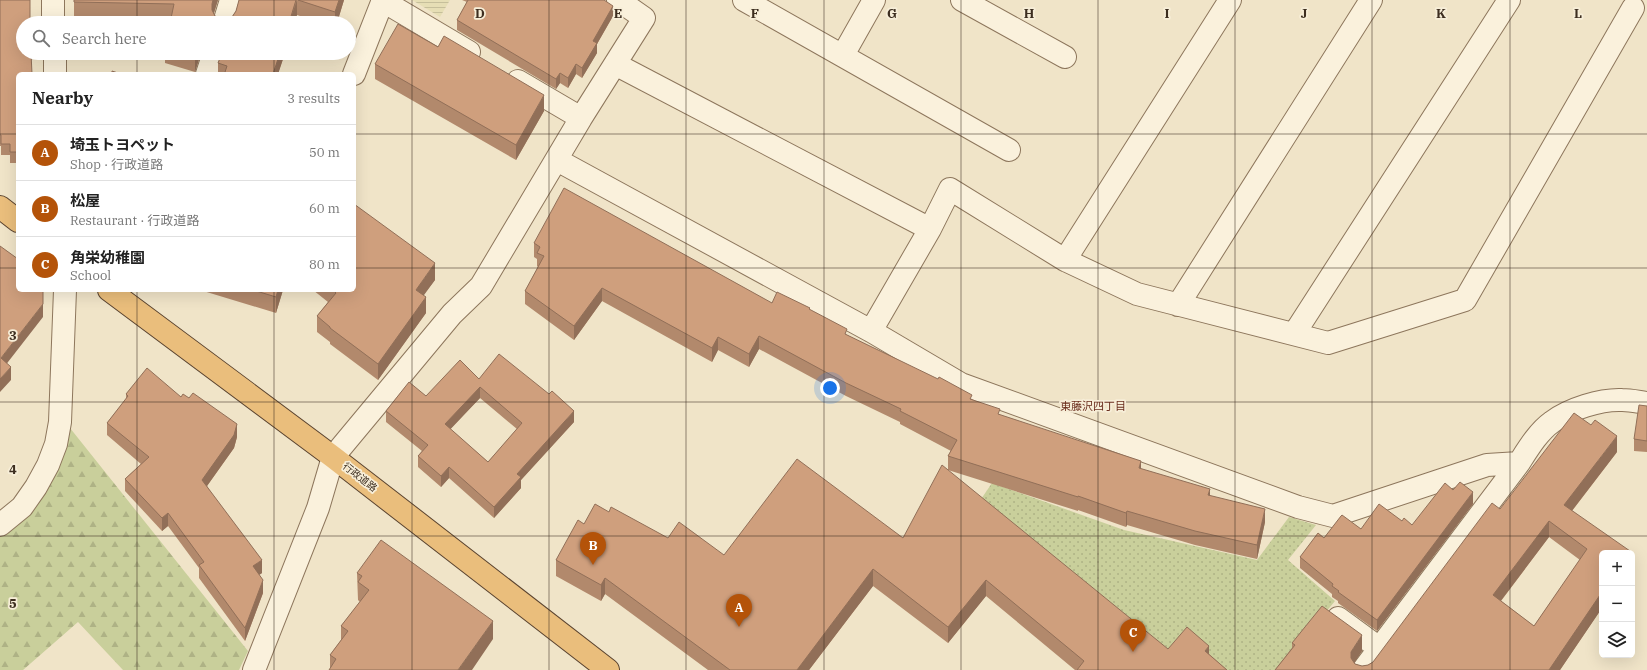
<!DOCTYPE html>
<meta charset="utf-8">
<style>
body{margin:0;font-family:"IBM Plex Serif","Noto Sans JP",serif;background:#f2f2f2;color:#222}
.controls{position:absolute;right:12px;bottom:12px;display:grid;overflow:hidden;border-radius:6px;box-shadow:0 4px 16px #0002}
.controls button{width:36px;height:36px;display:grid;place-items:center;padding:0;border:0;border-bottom:1px solid #e0e0e0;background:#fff;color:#222;font:20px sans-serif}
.you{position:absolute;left:830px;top:388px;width:14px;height:14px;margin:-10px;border:3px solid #fff;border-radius:50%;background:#1a73e8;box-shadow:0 0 0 6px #1a73e833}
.badge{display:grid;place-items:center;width:26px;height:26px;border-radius:50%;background:#b45309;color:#fff;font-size:13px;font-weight:700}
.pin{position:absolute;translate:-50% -33px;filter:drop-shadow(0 1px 2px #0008)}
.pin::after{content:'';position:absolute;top:21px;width:14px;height:12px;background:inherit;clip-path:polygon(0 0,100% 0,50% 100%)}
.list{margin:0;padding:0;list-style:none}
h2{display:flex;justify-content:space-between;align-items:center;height:52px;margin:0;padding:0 16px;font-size:17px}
h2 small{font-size:13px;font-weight:400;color:#767676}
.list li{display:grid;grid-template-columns:26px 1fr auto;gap:12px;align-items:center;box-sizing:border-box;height:56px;padding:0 16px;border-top:1px solid #e0e0e0}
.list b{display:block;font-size:15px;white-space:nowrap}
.list p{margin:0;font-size:13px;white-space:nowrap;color:#767676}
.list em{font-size:13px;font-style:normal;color:#767676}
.icon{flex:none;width:22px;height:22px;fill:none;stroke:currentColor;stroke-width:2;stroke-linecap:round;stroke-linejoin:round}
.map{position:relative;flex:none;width:1647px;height:670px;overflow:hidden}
.search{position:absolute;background:#fff;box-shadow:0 4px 16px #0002;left:16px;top:16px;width:340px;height:44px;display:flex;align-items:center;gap:10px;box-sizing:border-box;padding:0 14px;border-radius:22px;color:#767676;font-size:15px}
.panel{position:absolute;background:#fff;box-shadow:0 4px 16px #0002;left:16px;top:72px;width:340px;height:220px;border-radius:6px}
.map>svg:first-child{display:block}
.farmland{fill:url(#farmland-rules)}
.green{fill:url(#green-dots)}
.forest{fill:url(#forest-firs)}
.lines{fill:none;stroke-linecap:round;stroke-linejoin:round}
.minor-casing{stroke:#8d765c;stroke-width:24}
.trunk-casing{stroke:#5b4430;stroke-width:24}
.minor{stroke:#faf1dc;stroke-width:22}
.trunk{stroke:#eabe7c;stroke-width:22}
.wall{fill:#b2896c;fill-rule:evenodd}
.shaded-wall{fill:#916f58}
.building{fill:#cf9f7d;stroke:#916f58;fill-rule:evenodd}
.grid{fill:none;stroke:#3d2e20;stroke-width:1;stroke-opacity:0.55}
.labels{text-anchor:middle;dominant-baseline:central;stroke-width:3.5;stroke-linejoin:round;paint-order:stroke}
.street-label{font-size:10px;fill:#3d2e20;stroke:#f7eed8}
.neighbourhood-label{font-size:11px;fill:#6b2e1e;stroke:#f7eed8}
.grid-label{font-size:13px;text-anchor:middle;font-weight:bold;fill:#3d2e20;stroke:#f7eed8;stroke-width:3.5;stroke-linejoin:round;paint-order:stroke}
</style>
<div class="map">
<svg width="1647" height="670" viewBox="0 0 1647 670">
<defs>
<pattern id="farmland-rules" width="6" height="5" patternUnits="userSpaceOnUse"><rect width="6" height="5" fill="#e6deb5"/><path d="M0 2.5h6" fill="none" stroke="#c6bf9b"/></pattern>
<pattern id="green-dots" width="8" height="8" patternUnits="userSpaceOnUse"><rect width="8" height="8" fill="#c9cf9b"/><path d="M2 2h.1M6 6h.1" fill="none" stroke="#aeb285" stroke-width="1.8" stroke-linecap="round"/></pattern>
<pattern id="forest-firs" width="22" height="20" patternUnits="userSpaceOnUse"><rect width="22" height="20" fill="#c9cf9b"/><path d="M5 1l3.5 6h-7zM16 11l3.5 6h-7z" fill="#aeb285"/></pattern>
</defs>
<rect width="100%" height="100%" fill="#f0e4c8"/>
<!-- farmland -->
<path class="farmland" d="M 412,0 L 450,0 L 440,17 Z"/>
<!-- green -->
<path class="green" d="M 992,483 L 1124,530 L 1257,560 L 1289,517 L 1316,525 L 1288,560 L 1335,601 L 1278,670 L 1221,670 L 1168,664 L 975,508 Z"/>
<!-- forest -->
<path class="forest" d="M 70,428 L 248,651 L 239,670 L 123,670 L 78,622 L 23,670 L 0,670 L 0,535 Z"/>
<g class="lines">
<defs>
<path id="minor" d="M 53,0 L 53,23
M 744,0 L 1009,150
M 962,0 L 1065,57
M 383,1 L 469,52
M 224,23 L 231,0
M 55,53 L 55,74
M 843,55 L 874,0
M 615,64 L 930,229
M 207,74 L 214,53
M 354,74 L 383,0
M 518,81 L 581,118
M 557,160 L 871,331 L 961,384 L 1298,507 L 1333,516 L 1487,465 L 1519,463 C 1528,449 1538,432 1552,422 C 1569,409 1601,399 1622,400 C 1631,400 1639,402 1647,403
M 1065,260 L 1230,0
M 1178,305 L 1371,0
M 871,331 L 930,229 L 950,189 L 1065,260 L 1137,294 L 1328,343 L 1465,300 L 1633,8
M 1294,334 L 1509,0
M 0,525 L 22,507 L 36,487 L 48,465 L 56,444 L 60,422 L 65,290
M 1338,618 L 1379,648
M 254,670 L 318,508 L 333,457 L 452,314 L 481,286 L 581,118 L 644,18 L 618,0
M 1363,670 L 1519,463"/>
<path id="trunk" d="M 0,207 L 18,221
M 109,290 L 333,457 L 608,670"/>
</defs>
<!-- minor casing -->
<use href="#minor" class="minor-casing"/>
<!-- trunk casing -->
<use href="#trunk" class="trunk-casing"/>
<!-- minor -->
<use href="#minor" class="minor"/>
<!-- trunk -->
<use href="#trunk" class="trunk"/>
</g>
<!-- wall -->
<path class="wall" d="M 0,0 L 18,74 L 18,163 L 10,163 L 10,155 L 1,155 L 1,146 L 0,146 Z
M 74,0 L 218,0 L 214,13 L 215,16 L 220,19 L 226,19 L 232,17 L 236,11 L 239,0 L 344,0 L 337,23 L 321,23 L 297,15 L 294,23 L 170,23 L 171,20 L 74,18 Z
M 462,0 L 604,0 L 613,16 L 597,44 L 597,53 L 582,78 L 576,74 L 568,88 L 560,83 L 556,89 L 457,30 L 457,20 L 467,2 Z
M 165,53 L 201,53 L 195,72 L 165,63 Z
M 285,53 L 278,74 L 218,74 L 218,63 Z
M 375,64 L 544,111 L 516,160 L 375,79 Z
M 534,243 L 772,303 L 810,310 L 847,335 L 972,399 L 1000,415 L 1210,496 L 1265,522 L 1257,559 L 1195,545 L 1127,525 L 1126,527 L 1078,510 L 1078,511 L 948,470 L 948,456 L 951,451 L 900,424 L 900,422 L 846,396 L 759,349 L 749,367 L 718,350 L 712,362 L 602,301 L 574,340 L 525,304 L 525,291 L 538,267 L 537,266 L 537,259 L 534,257 Z
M 435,280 L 423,295 L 426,313 L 378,380 L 330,344 L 330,342 L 317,332 L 317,316 L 328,302 L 313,290 L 354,290 Z
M 200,290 L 283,290 L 276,313 Z
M 479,379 L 574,422 L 521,480 L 521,488 L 494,518 L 449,478 L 441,487 L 418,467 L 418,456 L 422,451 L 386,422 L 386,411 L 426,396 ZM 480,398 L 517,429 L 488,462 L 450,429 Z
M 126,394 L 181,397 L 237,437 L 234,448 L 207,486 L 262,573 L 259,575 L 263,593 L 245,641 L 199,578 L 199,568 L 168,526 L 162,531 L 125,491 L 125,479 L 141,464 L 107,435 L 107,423 L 126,399 Z
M 1647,406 L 1647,452 L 1634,451 L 1634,439 Z
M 1617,452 L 1572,511 L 1630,553 L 1602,553 L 1602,608 L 1560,670 L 1275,670 L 1292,648 L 1292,643 L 1362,651 L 1354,662 L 1355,664 L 1362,666 L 1368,665 L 1373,662 L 1500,509 ZM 1549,537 L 1580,560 L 1534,626 L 1501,601 Z
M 1453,490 L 1473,504 L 1377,631 L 1338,603 L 1338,601 L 1332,597 L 1332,594 L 1300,568 L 1300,557 L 1324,538 L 1361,529 L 1402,521 L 1412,525 Z
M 609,512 L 668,538 L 724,555 L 903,538 L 1168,649 L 1209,654 L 1227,670 L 1075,670 L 986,596 L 948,643 L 873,586 L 809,670 L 708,670 L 605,594 L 601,601 L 556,576 L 556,560 L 584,524 Z
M 357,573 L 493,639 L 330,668 L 330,655 L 341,640 L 341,626 L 360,602 L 358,600 Z"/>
<!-- shaded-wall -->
<path class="shaded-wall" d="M 213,0 L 218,0 L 212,19 L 212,4 Z
M 297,0 L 297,15 L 294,23 L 289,23 Z
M 339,0 L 344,0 L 337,23 L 335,23 L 335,12 Z
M 613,6 L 613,16 L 597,44 L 597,53 L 582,78 L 582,68 L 593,41 Z
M 196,53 L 201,53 L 195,72 L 195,56 Z
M 280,53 L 285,53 L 278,74 L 273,74 Z
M 576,64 L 576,74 L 568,88 L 568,78 Z
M 560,73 L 560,83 L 556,89 L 556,79 Z
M 544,95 L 544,111 L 516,160 L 516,145 Z
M 435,263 L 435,280 L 416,306 L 416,290 Z
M 602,288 L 602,301 L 574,340 L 574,326 Z
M 278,290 L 283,290 L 276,313 L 276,297 Z
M 426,297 L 426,313 L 378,380 L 378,364 Z
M 43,304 L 43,317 L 1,371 L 1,358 Z
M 759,336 L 759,349 L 749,367 L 749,354 Z
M 718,337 L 718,350 L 712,362 L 712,348 Z
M 11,367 L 11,380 L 0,392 L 0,379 Z
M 480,387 L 480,398 L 445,435 L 445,424 Z
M 574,411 L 574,422 L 521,480 L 521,488 L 494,518 L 494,507 L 517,474 Z
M 237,424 L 237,437 L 234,448 L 202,493 L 202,480 Z
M 1617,436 L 1617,452 L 1564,521 L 1564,505 Z
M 1141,461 L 1141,475 L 1139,468 Z
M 449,467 L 449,478 L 441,487 L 441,476 Z
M 1210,489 L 1210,502 L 1208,495 Z
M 1473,492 L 1473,504 L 1377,631 L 1377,620 Z
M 1265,509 L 1265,522 L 1257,559 L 1257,545 Z
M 1127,511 L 1127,525 L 1126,527 L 1126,513 Z
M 168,513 L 168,526 L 162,531 L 162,518 Z
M 1549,521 L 1549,537 L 1493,611 L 1493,595 Z
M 262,560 L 262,573 L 253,579 L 253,566 Z
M 873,569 L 873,586 L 809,670 L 797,670 Z
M 605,578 L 605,594 L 601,601 L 601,585 Z
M 263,580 L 263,593 L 245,641 L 245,628 Z
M 986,580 L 986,596 L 948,643 L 948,627 Z
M 1602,592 L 1602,608 L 1560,670 L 1549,670 Z
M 493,621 L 493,639 L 472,670 L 458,670 Z
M 1362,635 L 1362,651 L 1351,668 L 1351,652 Z
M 1209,646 L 1209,662 L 1205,651 Z"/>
<!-- building -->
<path class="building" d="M 0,0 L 30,0 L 30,23 L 23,23 L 23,53 L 31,53 L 32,74 L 18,74 L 18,152 L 10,152 L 10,144 L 1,144 L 1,135 L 0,135 Z
M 74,0 L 213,0 L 212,4 L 212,10 L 215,16 L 220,19 L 226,19 L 232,17 L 236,11 L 239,0 L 296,0 L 289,23 L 170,23 L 174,4 L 74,2 Z
M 298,0 L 339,0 L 335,12 Z
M 468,0 L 604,0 L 613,6 L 593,41 L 597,43 L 582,68 L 576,64 L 568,78 L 560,73 L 556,79 L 457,20 Z
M 398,24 L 438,47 L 444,36 L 544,95 L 516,145 L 375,64 Z
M 186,53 L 196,53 L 195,56 Z
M 222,53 L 280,53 L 273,74 L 229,74 L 225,72 L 227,66 L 218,63 Z
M 112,71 L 121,74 L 112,74 Z
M 564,188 L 772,303 L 777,292 L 810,308 L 809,309 L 847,329 L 845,334 L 938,379 L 939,377 L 972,395 L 970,399 L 1000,409 L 998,414 L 1141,461 L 1139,468 L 1210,489 L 1208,495 L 1265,509 L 1257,545 L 1195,531 L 1127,511 L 1126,513 L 1078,496 L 1078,497 L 948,456 L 957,440 L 900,411 L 901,409 L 846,383 L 759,336 L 749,354 L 718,337 L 712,348 L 602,288 L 574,326 L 525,291 L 544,256 L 537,253 L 540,247 L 534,243 Z
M 354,204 L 435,263 L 416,290 L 426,297 L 378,364 L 330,328 L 330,327 L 317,316 L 336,293 L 333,290 L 354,290 Z
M 0,246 L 18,259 L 18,290 L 43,290 L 43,304 L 1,358 L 11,367 L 0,379 Z
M 253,290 L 278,290 L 276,297 Z
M 499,354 L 549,394 L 552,391 L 574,411 L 517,474 L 521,477 L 494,507 L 449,467 L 441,476 L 418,456 L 428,445 L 386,411 L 409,382 L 426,396 L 460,360 L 479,379 ZM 480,387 L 522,423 L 488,462 L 445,424 Z
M 147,368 L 181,397 L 183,394 L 189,398 L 193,393 L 237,424 L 234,435 L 202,480 L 262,560 L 253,566 L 263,580 L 245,628 L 199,565 L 204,562 L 168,513 L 162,518 L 125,479 L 149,457 L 107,423 L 128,396 L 126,394 Z
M 1639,405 L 1647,406 L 1647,441 L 1634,439 Z
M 1574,413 L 1591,425 L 1595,420 L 1617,436 L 1564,505 L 1630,551 L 1629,553 L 1602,553 L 1602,592 L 1549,670 L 1275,670 L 1295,645 L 1292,643 L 1322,606 L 1362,635 L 1351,652 L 1351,658 L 1355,664 L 1362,666 L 1368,665 L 1373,662 L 1492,503 L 1500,509 ZM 1549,521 L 1587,549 L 1534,626 L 1493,595 Z
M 797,459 L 903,538 L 942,465 L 1168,649 L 1187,627 L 1209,646 L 1205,651 L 1227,670 L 1077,670 L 1084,661 L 986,580 L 948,627 L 873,569 L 797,670 L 730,670 L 605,578 L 601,585 L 556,560 L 578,520 L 584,524 L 595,504 L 609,512 L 611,507 L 668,538 L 679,522 L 724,555 Z
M 1460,482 L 1473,492 L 1377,620 L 1338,592 L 1339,591 L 1332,586 L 1333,584 L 1300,557 L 1318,533 L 1324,538 L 1341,516 L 1342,515 L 1361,529 L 1379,504 L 1402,521 L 1404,518 L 1412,525 L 1445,483 L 1453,490 Z
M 381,540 L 493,621 L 458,670 L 329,670 L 336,659 L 330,655 L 348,631 L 341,626 L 369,590 L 358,582 L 362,576 L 357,573 Z"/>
<!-- grid -->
<path class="grid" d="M 137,0 L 137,23M 274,0 L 274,23M 412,0 L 412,670M 549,0 L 549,670M 686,0 L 686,670M 824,0 L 824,670M 961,0 L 961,670M 1098,0 L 1098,670M 1235,0 L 1235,670M 1372,0 L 1372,670M 1510,0 L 1510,670M 137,53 L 137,74M 274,53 L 274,74M 0,134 L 18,134M 354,134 L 1647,134M 0,268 L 18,268M 354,268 L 1647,268M 137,290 L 137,670M 274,290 L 274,670M 0,402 L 1647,402M 0,536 L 1647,536"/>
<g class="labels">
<!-- street labels -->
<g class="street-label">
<text transform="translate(360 477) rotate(38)">行政道路</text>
</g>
<!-- neighbourhood labels -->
<g class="neighbourhood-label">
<text x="1093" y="406">東藤沢四丁目</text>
</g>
</g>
<g class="grid-label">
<text x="480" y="18">D</text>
<text x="618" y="18">E</text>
<text x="755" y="18">F</text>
<text x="892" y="18">G</text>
<text x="1029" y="18">H</text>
<text x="1167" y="18">I</text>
<text x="1304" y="18">J</text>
<text x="1441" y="18">K</text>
<text x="1578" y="18">L</text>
<text x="13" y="340">3</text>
<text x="13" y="474">4</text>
<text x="13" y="608">5</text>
</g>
</svg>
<div class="controls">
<button>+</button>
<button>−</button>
<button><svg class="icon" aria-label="layers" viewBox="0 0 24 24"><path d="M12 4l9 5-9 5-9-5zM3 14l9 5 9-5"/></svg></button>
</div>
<div class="you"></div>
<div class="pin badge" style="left:739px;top:627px">A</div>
<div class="pin badge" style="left:593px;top:565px">B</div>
<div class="pin badge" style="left:1133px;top:652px">C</div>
<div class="search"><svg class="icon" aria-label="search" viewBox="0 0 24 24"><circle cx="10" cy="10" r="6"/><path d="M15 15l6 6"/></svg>Search here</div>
<section class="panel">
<h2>Nearby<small>3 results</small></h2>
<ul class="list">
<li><span class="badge">A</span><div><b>埼玉トヨペット</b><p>Shop · 行政道路</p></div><em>50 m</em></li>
<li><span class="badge">B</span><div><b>松屋</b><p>Restaurant · 行政道路</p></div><em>60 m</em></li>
<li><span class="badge">C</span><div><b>角栄幼稚園</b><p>School</p></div><em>80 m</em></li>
</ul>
</section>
</div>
